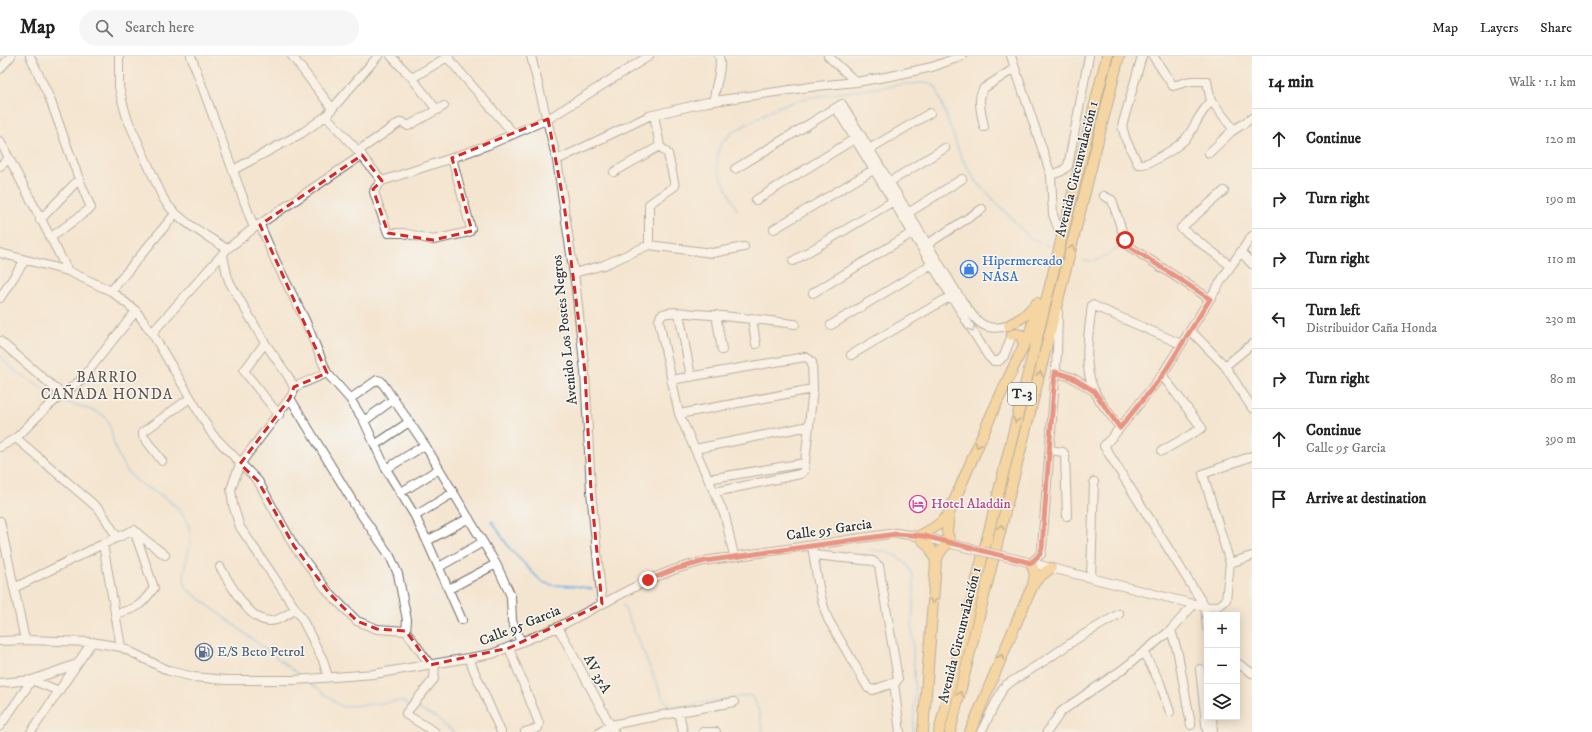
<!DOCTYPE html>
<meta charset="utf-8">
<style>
body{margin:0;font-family:"IM FELL DW Pica",serif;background:#f6f6f6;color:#222}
.controls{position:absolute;right:12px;bottom:12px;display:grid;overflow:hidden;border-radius:0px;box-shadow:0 2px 10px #0003}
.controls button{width:36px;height:36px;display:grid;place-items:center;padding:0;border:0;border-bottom:1px solid #e0e0e0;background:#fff;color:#222;font:20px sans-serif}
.stop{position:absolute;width:12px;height:12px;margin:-9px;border:3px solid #d93025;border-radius:50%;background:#fff}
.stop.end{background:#d93025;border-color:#fff;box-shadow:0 1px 4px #0008}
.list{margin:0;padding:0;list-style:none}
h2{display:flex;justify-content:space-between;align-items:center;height:52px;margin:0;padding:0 16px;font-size:17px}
h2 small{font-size:13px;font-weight:400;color:#767676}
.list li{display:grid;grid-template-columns:26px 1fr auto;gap:12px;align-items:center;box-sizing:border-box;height:60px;padding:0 16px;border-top:1px solid #e0e0e0}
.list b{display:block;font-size:15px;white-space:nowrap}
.list p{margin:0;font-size:13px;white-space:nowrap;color:#767676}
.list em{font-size:13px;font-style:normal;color:#767676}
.icon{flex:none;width:22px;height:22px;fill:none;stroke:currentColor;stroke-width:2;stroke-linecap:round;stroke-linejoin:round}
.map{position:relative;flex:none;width:1252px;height:676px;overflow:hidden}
header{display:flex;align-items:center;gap:24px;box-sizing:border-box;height:56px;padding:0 20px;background:#fff;border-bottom:1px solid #e0e0e0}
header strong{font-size:19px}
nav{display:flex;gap:22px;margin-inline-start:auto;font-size:14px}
.search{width:280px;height:36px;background:#f6f6f6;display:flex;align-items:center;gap:10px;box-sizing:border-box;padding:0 14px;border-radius:22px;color:#767676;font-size:15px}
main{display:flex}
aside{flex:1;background:#fff}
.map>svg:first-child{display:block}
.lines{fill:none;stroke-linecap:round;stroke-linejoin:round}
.stream{stroke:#6fb2e4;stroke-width:1.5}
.minor-casing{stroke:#716c65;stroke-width:10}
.major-casing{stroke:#716c65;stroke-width:12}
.minor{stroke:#fff;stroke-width:8}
.major{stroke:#f6c16b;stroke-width:10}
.minor-bridge-casing{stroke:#716c65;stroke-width:10;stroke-linecap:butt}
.minor-bridge{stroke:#fff;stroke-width:8}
.oneway{stroke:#90764b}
.oneway2{stroke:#a0a0a0}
.route{stroke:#d93025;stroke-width:5}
.marked{fill:none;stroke:#d62828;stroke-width:3;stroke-dasharray:8 5;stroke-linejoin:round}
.labels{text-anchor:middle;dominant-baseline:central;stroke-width:3;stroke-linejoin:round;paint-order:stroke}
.shield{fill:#f6f6f2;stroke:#686867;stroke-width:1}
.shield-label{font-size:13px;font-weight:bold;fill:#2b2b2b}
.street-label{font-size:14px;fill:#2b2b2b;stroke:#f6f6f2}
.shop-label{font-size:14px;fill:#366cbe;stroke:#f6f6f2;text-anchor:start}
.hotel-label{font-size:14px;fill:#b23c85;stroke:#f6f6f2;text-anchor:start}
.service-label{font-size:14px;fill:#4e5e75;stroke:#f6f6f2;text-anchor:start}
.neighbourhood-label{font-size:15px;letter-spacing:1px;fill:#635148;stroke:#f6f6f2}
</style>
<header>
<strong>Map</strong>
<div class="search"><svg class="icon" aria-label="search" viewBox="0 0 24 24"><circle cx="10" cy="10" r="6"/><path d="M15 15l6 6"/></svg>Search here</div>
<nav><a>Map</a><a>Layers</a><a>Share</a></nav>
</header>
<main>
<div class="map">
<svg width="1252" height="676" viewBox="0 0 1252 676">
<rect width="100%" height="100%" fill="#f6f6f2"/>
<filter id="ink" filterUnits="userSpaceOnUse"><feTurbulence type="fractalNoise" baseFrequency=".025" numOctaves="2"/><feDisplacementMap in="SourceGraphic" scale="8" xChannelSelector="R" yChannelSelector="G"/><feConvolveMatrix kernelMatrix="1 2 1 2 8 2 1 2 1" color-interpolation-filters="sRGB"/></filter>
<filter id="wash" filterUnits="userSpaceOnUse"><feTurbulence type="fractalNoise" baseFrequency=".012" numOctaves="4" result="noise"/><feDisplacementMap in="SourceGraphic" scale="16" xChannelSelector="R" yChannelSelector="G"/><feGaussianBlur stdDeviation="0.9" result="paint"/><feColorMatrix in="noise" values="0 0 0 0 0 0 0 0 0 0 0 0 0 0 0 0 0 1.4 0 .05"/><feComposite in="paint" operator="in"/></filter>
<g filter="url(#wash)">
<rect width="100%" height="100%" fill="#f4e5d0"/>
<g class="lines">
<!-- stream -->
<path class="stream" d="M 737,154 L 717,112 L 718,96 L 722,86 L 733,76 L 775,52 L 806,42 L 904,28 L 929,27 L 936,31 L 961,101 L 976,125 L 1030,182 L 1050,190
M 1083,205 C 1099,207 1108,198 1122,189
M 0,300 L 14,314 L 53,340
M 61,345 C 72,348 96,354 104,360 C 112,367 111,379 114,388 C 117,400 127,417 136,425 C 141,429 148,432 154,435 C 167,442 183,454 188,468 C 197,491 177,514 187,533 L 302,621
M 492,465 L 510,493 L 542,526 L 552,529 L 576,530 L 592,533
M 870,494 L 885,495 L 898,501 L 906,507 L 913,519 L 914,537 L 912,571 L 915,635 L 913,676
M 623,549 L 663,642 C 667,648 670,651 678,651 L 750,639 C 760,648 760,664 763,676
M 310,627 L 342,651 L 401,645 L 407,648
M 414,651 L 438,663 L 453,676"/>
</g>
</g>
<g filter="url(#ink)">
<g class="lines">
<defs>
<path id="minor" d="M 30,0 L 50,43 L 79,123 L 91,152 L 50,182
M 119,0 L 119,31 L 122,44 L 127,62 L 163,142 C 175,163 206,179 227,193
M 191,0 L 254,172
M 292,0 L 332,52
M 391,0 L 412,22 L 437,54
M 531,0 L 557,104 L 576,232 L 585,316 L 591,435 L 602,548
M 828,0 L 856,26
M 1011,0 L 1051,119 L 1053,159 L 1061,179
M 1142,0 L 1122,70 L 1126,84 L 1138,108 C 1149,111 1181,89 1188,80 C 1195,70 1201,54 1211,46 L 1214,48 L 1234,74
M 1153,0 L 1173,30 L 1190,25 L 1207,25 L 1211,46
M 447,1 L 514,78
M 0,13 L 11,0
M 412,22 L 449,0
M 714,45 C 714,31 723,14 719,0
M 836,52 L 988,300 L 993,305 L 999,305 L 1004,300 L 1012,279
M 326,60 L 358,95 L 382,125 L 452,102 L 488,89 L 548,63 L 649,0
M 984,71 C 982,59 976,42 984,32 L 1015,12
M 0,85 L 68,215
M 358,95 L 399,67 L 402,66 L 408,70 L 444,50
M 866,95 L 930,57
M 1209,97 L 1231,76 L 1252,62
M 557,104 L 649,60 L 708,46 L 817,30 L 856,26 L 891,20 L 932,11 L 962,0
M 0,110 L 9,103
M 735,113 L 842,48 L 957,237 C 971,257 980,280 1009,269
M 233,114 L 302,77 L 326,60 L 378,0
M 614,116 L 660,90
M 1051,119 L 1062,115 L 1068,110 L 1089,0
M 382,125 L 375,133 L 374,136 L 388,177 L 404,177 L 433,184 L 469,176 L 471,173 L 452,102
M 886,128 L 945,92
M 1224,135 L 1181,172 L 1231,210
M 1104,140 L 1112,144 L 1125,184 L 1130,191 L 1210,243
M 756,144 L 859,80
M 905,159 L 962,123
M 40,164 L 79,123
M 260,169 L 276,206 L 305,264 L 327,317 L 350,343 L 364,365 L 386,413 L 415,460 L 427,485 L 462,564
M 774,173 L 878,111
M 649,189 L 649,148 L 675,130 L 668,98 L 660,90 L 654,59
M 923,191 L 982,153
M 1241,196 L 1252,208
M 0,197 L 68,215 L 111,235 L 136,255 L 152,277 L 212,378 L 258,425 L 294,490 L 329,537 L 357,565 L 377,573 L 406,575 L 430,609
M 223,199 L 227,219 L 230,227 L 265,287 L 288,320 L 294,331 L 293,337 L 290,342 L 240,408 L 231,433 L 233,449 L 240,471 L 301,561 L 323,604 L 328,621
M 793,205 L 897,143
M 574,217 L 604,209 L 649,189 L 712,197 L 744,191
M 111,235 L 175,158
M 813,237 L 917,174
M 0,242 L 25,204
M 679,257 L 691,321
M 716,259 L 722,294
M 752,262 L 756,288
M 831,269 L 937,205
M 1190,274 L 1225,310 L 1252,352
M 152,277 L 227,193 L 254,172 L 362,99
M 0,285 L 63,339
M 265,287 L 244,315 L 279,359
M 851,299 L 956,237
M 1225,310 L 1252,288
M 1055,316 L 1071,321 L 1094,335
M 671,324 L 805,301 L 809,303 L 812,306 L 813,333 L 804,415 L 800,418 L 715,436
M 294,331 L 327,317
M 290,342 L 356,451 L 390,500 L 398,518 L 407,564 L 406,575
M 350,343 L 377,324 L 381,325 L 425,389 L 496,508 L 511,540 L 512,565 L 521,586
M 679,358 L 813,333
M 364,365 L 394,343
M 1120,372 C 1112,360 1100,348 1094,334 C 1082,308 1089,276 1092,249 L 1181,288
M 16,382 L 100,454 L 117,481
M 375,389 L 409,366
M 0,391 L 16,382 L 46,352 L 82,323 L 136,255
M 695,393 L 809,370
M 1050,394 L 1063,396 L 1065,399 L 1067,460
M 1162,395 L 1202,372 L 1162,319
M 162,405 L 143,380 L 143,376 L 190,342
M 386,413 L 425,389
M 708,423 L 805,407
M 400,437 L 439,413
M 415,460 L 453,437
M 0,465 L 25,584
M 135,475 L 148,486 L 165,499
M 427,485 L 469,462
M 103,488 L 121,591
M 812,490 C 816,514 819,540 828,563 L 868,632 L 873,634 L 896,626 L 898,623 L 879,510 L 873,505 L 814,499
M 734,500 L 725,460 L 679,358 L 659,265 L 661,259 C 671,254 686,257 697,258 C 730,260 762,264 795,268
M 1016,503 L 1205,551 C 1215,551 1220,551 1226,544 L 1230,507 L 1252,500
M 1031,507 L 1041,498 L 1042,492 L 1057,297 L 1058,256
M 1230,507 L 1203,418 L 1252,400
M 220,511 C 231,528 251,572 276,564 C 283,562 289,557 296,553
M 439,511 L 483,486
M 1091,521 L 1094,426
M 14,532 L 103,488 L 134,474
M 449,533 L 496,508
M 115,558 C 138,552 140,551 154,532 L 134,474
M 558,571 L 614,676
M 1207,572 L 1205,551 L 1104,390 L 1120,372 L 1162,319 L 1228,214 L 1252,180
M 1171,574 L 1178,598 L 1191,669
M 0,585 L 25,584 L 92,586 L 121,591 L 169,615 L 194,621 L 226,624 L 295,624 L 374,618 L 492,598 L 558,571 L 648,524 L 676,513 L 704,505 L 896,477 L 924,481 L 968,492
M 509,592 L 539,667 L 538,672 L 525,676
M 1144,597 L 1160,627 L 1170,656
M 469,603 L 501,676
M 1237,607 L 1252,617
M 1200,613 L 1207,676
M 0,627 L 32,624 L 77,608
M 894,627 L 900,676
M 679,656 L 683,676
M 1212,661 L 1213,676
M 0,670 L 32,624 L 59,635
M 31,676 L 92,586
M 435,676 L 407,659 L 406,657 L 434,623 L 435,608
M 600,676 L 611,669 L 641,663 L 734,646
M 703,676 L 716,676
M 981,676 L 1003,632 L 1006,629 L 1049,602 L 1078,582 L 1119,558
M 1047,676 L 1061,656 L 1066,652 L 1123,613 L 1171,574 L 1194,548"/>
<path id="major" d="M 1009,269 L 1023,261 L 1037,247
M 1012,279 L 1016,278 L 1021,279 L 1024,289
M 936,506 L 931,493 L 919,480 C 931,474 940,469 949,458
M 1031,507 L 1035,518 L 1033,529
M 923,676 L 936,506 C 939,496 942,492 950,486 L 947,476 L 949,457 L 993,355 L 1030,276 L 1037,253
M 939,676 L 1107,0
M 950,676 L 1119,0
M 970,676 L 1020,558 L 1033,529 L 1038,522 L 1051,512"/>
</defs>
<!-- minor casing -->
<use href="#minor" class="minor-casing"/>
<!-- major casing -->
<use href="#major" class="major-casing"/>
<!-- minor -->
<use href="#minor" class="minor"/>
<!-- major -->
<use href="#major" class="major"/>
<defs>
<path id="minor-bridge" d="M 968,492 L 1016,503"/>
</defs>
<!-- minor-bridge casing -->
<use href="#minor-bridge" class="minor-bridge-casing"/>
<!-- minor-bridge -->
<use href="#minor-bridge" class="minor-bridge"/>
</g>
<!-- one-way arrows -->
<defs><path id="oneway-chevron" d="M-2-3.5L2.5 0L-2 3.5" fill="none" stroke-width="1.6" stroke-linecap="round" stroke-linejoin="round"/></defs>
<g class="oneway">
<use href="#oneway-chevron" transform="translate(1072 192) rotate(-76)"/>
<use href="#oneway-chevron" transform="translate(1040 318) rotate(-76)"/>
<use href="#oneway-chevron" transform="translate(1016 364) rotate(104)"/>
<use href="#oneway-chevron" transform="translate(978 389) rotate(113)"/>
<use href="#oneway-chevron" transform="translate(1001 471) rotate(-76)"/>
<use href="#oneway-chevron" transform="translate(933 545) rotate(94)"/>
<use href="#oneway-chevron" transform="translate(1001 601) rotate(-67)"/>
<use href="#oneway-chevron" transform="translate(960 638) rotate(-76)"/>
</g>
<use class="oneway2" href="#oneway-chevron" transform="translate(972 273) rotate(59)"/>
</g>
<g class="lines" filter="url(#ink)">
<!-- route -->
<path class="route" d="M 648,524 L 676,513 L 705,505 L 896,478 L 924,480 L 1031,507 L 1040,498 L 1042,492 L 1055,316 L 1071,321 L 1094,335 L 1120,372 L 1162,320 L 1210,243 L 1130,191 L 1125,184"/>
</g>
<!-- marked area -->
<path d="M0 0H1252V676H0ZM 548,63 L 564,148 L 585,316 L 591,435 L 602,548 L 509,592 L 430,609 L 406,575 L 377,573 L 357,565 L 329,537 L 294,490 L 258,425 L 240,408 L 290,342 L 294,331 L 327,317 L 260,169 L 362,99 L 382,125 L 373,133 L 388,177 L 433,184 L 472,175 L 452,102 Z" fill="#f4e5d0" fill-opacity=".55" fill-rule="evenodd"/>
<path class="marked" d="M 548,63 L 564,148 L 585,316 L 591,435 L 602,548 L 509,592 L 430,609 L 406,575 L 377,573 L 357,565 L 329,537 L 294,490 L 258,425 L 240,408 L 290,342 L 294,331 L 327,317 L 260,169 L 362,99 L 382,125 L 373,133 L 388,177 L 433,184 L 472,175 L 452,102 Z"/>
<!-- icons -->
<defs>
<symbol id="shop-ring" viewBox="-11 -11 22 22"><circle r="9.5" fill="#f6f6f2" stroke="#3f7fe0" stroke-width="1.5"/><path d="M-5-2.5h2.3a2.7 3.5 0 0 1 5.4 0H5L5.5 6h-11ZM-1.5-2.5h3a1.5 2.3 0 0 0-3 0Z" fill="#3f7fe0"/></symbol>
<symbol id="hotel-ring" viewBox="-11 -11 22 22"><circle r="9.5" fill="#f6f6f2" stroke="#d1479c" stroke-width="1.5"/><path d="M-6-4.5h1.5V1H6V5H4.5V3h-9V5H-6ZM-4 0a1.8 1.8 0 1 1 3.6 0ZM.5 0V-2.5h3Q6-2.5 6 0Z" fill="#d1479c"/></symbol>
<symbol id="fuel-ring" viewBox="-11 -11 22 22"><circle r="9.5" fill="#f6f6f2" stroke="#5c6f8a" stroke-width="1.5"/><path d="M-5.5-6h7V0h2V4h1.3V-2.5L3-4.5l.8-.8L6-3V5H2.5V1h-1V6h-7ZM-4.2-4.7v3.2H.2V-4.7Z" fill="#5c6f8a"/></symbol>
</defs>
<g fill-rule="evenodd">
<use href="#shop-ring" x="959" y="203" width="20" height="20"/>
<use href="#hotel-ring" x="908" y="438" width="20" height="20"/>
<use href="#fuel-ring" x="194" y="586" width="20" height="20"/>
</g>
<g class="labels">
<!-- shield labels -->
<rect class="shield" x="1008" y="327" width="28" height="22" rx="3"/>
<g class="shield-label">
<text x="1022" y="338">T-3</text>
</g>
<!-- street labels -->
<g class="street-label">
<text transform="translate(1077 113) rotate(-76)">Avenida Circunvalación 1</text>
<text transform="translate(565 274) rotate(-96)">Avenido Los Postes Negros</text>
<text transform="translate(829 474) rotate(-8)">Calle 95 Garcia</text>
<text transform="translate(520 570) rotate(-22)">Calle 95 Garcia</text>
<text transform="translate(960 579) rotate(-76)">Avenida Circunvalación 1</text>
<text transform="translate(597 618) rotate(61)">AV 35A</text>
</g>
<!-- shop labels -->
<g class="shop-label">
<text x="982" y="205">Hipermercado<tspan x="982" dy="16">NASA</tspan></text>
</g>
<!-- hotel labels -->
<g class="hotel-label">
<text x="931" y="448">Hotel Aladdin</text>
</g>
<!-- service labels -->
<g class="service-label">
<text x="217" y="596">E/S Beto Petrol</text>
</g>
<!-- neighbourhood labels -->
<g class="neighbourhood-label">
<text x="107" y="321">BARRIO<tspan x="107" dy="17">CAÑADA HONDA</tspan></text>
</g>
</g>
</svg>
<div class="controls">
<button>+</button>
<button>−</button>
<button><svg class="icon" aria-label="layers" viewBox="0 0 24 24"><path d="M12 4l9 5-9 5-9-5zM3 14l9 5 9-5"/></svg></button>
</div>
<div class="stop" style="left:1125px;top:184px"></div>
<div class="stop end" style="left:648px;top:524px"></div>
</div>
<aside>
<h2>14 min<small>Walk · 1.1 km</small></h2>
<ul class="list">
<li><svg class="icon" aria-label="ahead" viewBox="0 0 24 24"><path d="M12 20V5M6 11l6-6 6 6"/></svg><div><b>Continue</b></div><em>120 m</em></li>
<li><svg class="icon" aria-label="right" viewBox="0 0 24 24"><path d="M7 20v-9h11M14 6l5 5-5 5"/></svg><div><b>Turn right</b></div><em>190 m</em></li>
<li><svg class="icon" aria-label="right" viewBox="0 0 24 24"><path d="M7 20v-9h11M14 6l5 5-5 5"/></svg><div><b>Turn right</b></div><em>110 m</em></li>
<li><svg class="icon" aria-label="left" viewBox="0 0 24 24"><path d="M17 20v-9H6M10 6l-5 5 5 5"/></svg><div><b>Turn left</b><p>Distribuidor Caña Honda</p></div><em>230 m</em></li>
<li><svg class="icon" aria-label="right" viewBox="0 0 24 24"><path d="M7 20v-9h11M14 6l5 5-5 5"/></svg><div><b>Turn right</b></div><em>80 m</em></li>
<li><svg class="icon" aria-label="ahead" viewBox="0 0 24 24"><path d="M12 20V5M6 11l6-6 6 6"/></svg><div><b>Continue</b><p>Calle 95 Garcia</p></div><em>390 m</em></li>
<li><svg class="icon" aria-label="arrive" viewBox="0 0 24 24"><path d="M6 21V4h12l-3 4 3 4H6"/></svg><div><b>Arrive at destination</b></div></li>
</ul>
</aside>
</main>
